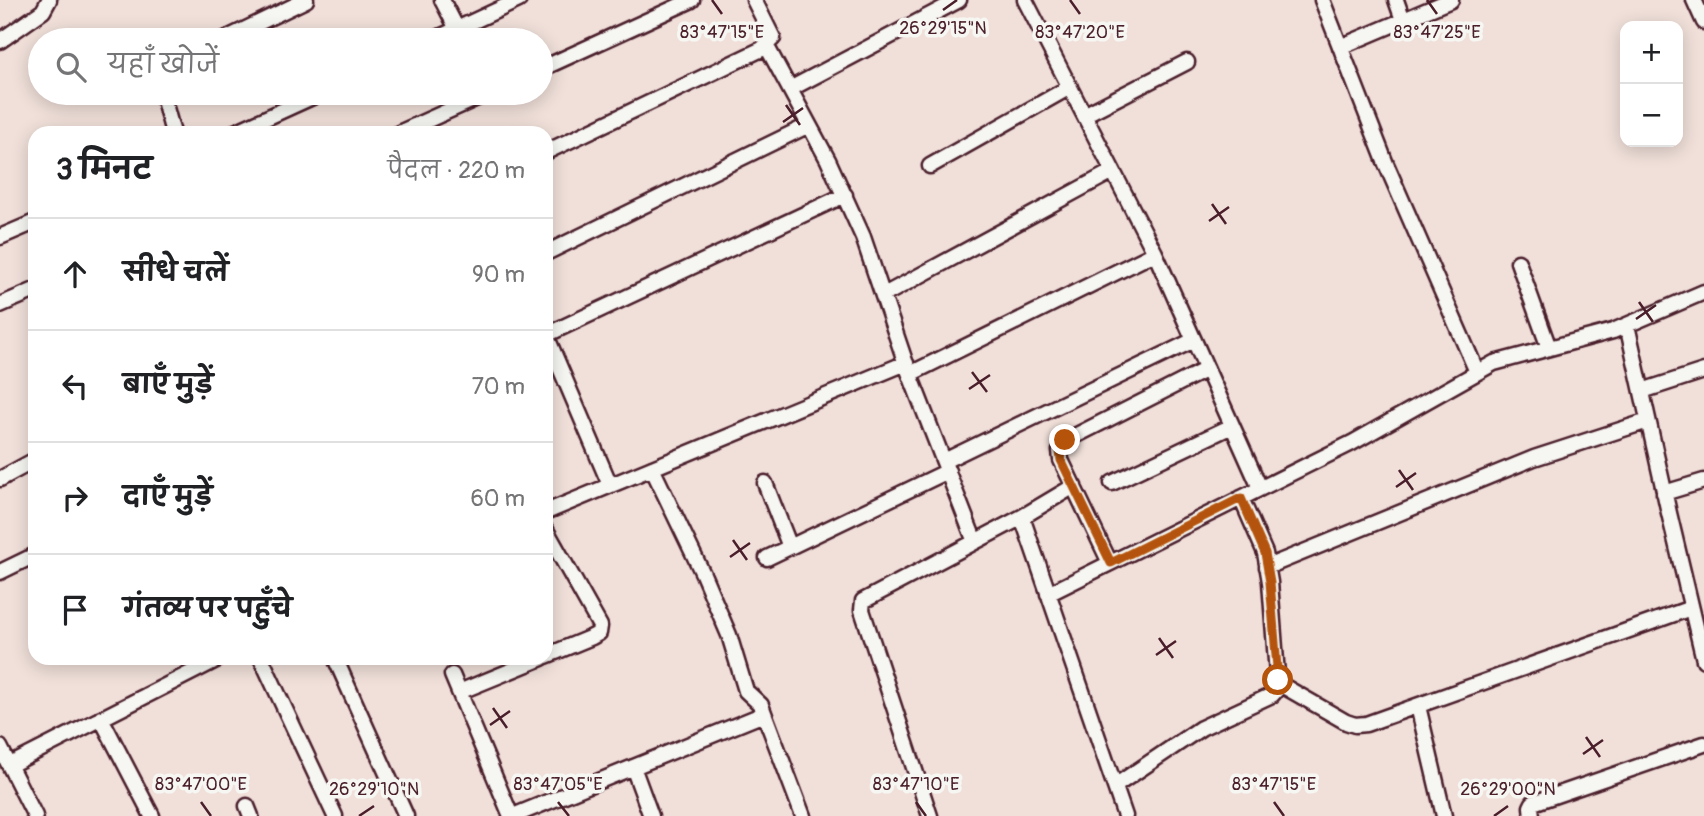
<!DOCTYPE html>
<html lang="hi">
<meta charset="utf-8">
<style>
body{margin:0;font-family:Pangolin,"Playpen Sans Deva",sans-serif;background:#f2f2f2;color:#202124}
.controls{position:absolute;right:21px;top:21px;display:grid;overflow:hidden;border-radius:14px;box-shadow:0 4px 18px #0003}
.controls button{width:63px;height:63px;display:grid;place-items:center;padding:0;border:0;border-bottom:2px solid #e0e0e0;background:#fff;color:#202124;font:35px sans-serif}
.stop{position:absolute;width:21px;height:21px;margin:-16px;border:5px solid #b45309;border-radius:50%;background:#fff}
.stop.end{background:#b45309;border-color:#fff;box-shadow:0 2px 7px #0008}
.list{margin:0;padding:0;list-style:none}
h2{display:flex;justify-content:space-between;align-items:center;height:91px;margin:0;padding:0 28px;font-size:30px}
h2 small{font-size:23px;font-weight:400;color:#757577}
.list li{display:grid;grid-template-columns:46px 1fr auto;gap:21px;align-items:center;box-sizing:border-box;height:112px;padding:0 28px;border-top:2px solid #e0e0e0}
.list b{display:block;font-size:26px;white-space:nowrap}
.list em{font-size:23px;font-style:normal;color:#757577}
.icon{flex:none;width:38px;height:38px;fill:none;stroke:currentColor;stroke-width:2;stroke-linecap:round;stroke-linejoin:round}
.map{position:relative;flex:none;width:1704px;height:816px;overflow:hidden}
.search{position:absolute;background:#fff;box-shadow:0 4px 18px #0003;left:28px;top:28px;width:525px;height:77px;display:flex;align-items:center;gap:18px;box-sizing:border-box;padding:0 24px;border-radius:38px;color:#757577;font-size:26px}
.panel{position:absolute;background:#fff;box-shadow:0 4px 18px #0003;left:28px;top:126px;width:525px;height:539px;border-radius:21px}
.map>svg:first-child{display:block}
.lines{fill:none;stroke-linecap:round;stroke-linejoin:round}
.street-casing{stroke:#4a1f2b;stroke-width:19}
.street{stroke:#f6f6f2;stroke-width:14}
.route{stroke:#b45309;stroke-width:9}
.ticks{fill:none;stroke:#4a1f2b;stroke-width:2.5}
.ticks-label{font-size:18px;text-anchor:middle;fill:#4a1f2b;stroke:#f6f6f2;stroke-width:7;stroke-linejoin:round;paint-order:stroke}
</style>
<div class="map">
<svg width="1704" height="816" viewBox="0 0 1704 816">
<rect width="100%" height="100%" fill="#f1e0da"/>
<filter id="ink" filterUnits="userSpaceOnUse"><feTurbulence type="fractalNoise" baseFrequency=".0143" numOctaves="2"/><feDisplacementMap in="SourceGraphic" scale="14" xChannelSelector="R" yChannelSelector="G"/><feConvolveMatrix kernelMatrix="1 2 1 2 8 2 1 2 1" color-interpolation-filters="sRGB"/></filter>
<g filter="url(#ink)">
<g class="lines">
<defs>
<path id="street" d="M 442,0 L 457,29
M 1025,0 L 1155,253 L 1260,488
M 1322,0 L 1386,164 L 1477,372
M 1396,0 L 1403,20
M 1694,0 L 1704,22
M 223,40 L 306,0
M 433,40 L 519,0
M 0,41 L 43,11 L 49,0
M 766,45 L 828,160 L 863,237 L 907,367 L 975,542
M 1340,47 L 1451,0
M 541,69 L 692,0
M 790,89 L 959,0
M 162,93 L 173,133
M 1084,115 L 1187,62
M 233,133 L 321,93
M 399,133 L 488,93
M 546,152 L 762,49 L 773,38 L 754,0
M 930,166 L 1070,87
M 0,237 L 35,222
M 546,253 L 809,125
M 1518,262 L 1549,348
M 884,295 L 1113,171
M 0,305 L 35,290
M 1627,325 L 1669,513 L 1704,660
M 546,335 L 845,195
M 546,335 L 610,485
M 910,374 L 1155,253
M 1642,391 L 1704,371
M 944,461 L 1194,340
M 652,468 L 703,574 L 729,635 L 746,691 L 761,705 L 803,816
M 0,479 L 35,460
M 765,483 L 790,547
M 1112,483 L 1232,426
M 1664,493 L 1704,481
M 546,512 L 906,363
M 1022,517 L 1125,816
M 546,530 L 600,626 L 599,633 L 592,637 L 546,656
M 767,558 L 948,471
M 1110,563 L 1061,460 L 1060,451 L 1065,441 L 1207,369
M 1267,567 L 1534,458 L 1648,421
M 0,572 L 35,555
M 1048,594 L 1352,443 L 1494,363 L 1613,331 L 1704,292
M 261,658 L 335,816
M 335,658 L 406,816
M 452,675 L 511,816
M 1278,683 L 1346,722 L 1355,725 L 1366,724 L 1691,608
M 459,692 L 542,658
M 1418,706 L 1444,816
M 101,718 L 152,816
M 0,747 L 35,816
M 10,765 L 220,658
M 633,767 L 651,816
M 1115,786 L 1201,728 L 1272,695 L 1278,688 L 1270,582 L 1265,553 L 1241,498
M 247,806 L 251,816
M 513,816 L 764,714
M 930,816 L 862,610 L 863,601 L 1022,517 L 1074,486
M 1532,816 L 1531,807 L 1533,803 L 1704,744"/>
</defs>
<!-- street casing -->
<use href="#street" class="street-casing"/>
<!-- street -->
<use href="#street" class="street"/>
</g>
</g>
<g class="lines" filter="url(#ink)">
<!-- route -->
<path class="route" d="M 1065,440 L 1060,451 L 1061,460 L 1111,563 L 1241,498 L 1265,553 L 1270,582 L 1278,680"/>
</g>
<!-- ticks -->
<path class="ticks" d="M 712,0 L 722,14M 1070,0 L 1080,14M 1427,0 L 1437,14M 943,10 L 957,0M 786,105 L 800,125M 783,122 L 803,108M 1212,204 L 1226,224M 1209,221 L 1229,207M 1639,302 L 1653,322M 1636,319 L 1656,305M 972,372 L 987,392M 969,389 L 990,375M 1399,470 L 1413,490M 1396,487 L 1416,473M 733,540 L 747,560M 730,557 L 750,543M 1159,638 L 1173,658M 1156,655 L 1176,641M 493,708 L 507,728M 490,725 L 510,711M 1586,737 L 1600,757M 1583,754 L 1603,740M 201,802 L 211,816M 558,802 L 569,816M 916,802 L 926,816M 1274,802 L 1284,816M 359,816 L 374,806M 1494,816 L 1508,806"/>
<g class="ticks-label">
<text x="943" y="34">26°29'15"N</text>
<text x="1080" y="38">83°47'20"E</text>
<text x="1437" y="38">83°47'25"E</text>
<text x="722" y="38">83°47'15"E</text>
<text x="201" y="790">83°47'00"E</text>
<text x="558" y="790">83°47'05"E</text>
<text x="916" y="790">83°47'10"E</text>
<text x="1274" y="790">83°47'15"E</text>
<text x="374" y="795">26°29'10"N</text>
<text x="1508" y="795">26°29'00"N</text>
</g>
</svg>
<div class="controls">
<button>+</button>
<button>−</button>
</div>
<div class="stop" style="left:1278px;top:680px"></div>
<div class="stop end" style="left:1065px;top:440px"></div>
<div class="search"><svg class="icon" aria-label="search" viewBox="0 0 24 24"><circle cx="10" cy="10" r="6"/><path d="M15 15l6 6"/></svg>यहाँ खोजें</div>
<section class="panel">
<h2>3 मिनट<small>पैदल · 220 m</small></h2>
<ul class="list">
<li><svg class="icon" aria-label="ahead" viewBox="0 0 24 24"><path d="M12 20V5M6 11l6-6 6 6"/></svg><div><b>सीधे चलें</b></div><em>90 m</em></li>
<li><svg class="icon" aria-label="left" viewBox="0 0 24 24"><path d="M17 20v-9H6M10 6l-5 5 5 5"/></svg><div><b>बाएँ मुड़ें</b></div><em>70 m</em></li>
<li><svg class="icon" aria-label="right" viewBox="0 0 24 24"><path d="M7 20v-9h11M14 6l5 5-5 5"/></svg><div><b>दाएँ मुड़ें</b></div><em>60 m</em></li>
<li><svg class="icon" aria-label="arrive" viewBox="0 0 24 24"><path d="M6 21V4h12l-3 4 3 4H6"/></svg><div><b>गंतव्य पर पहुँचे</b></div></li>
</ul>
</section>
</div>
